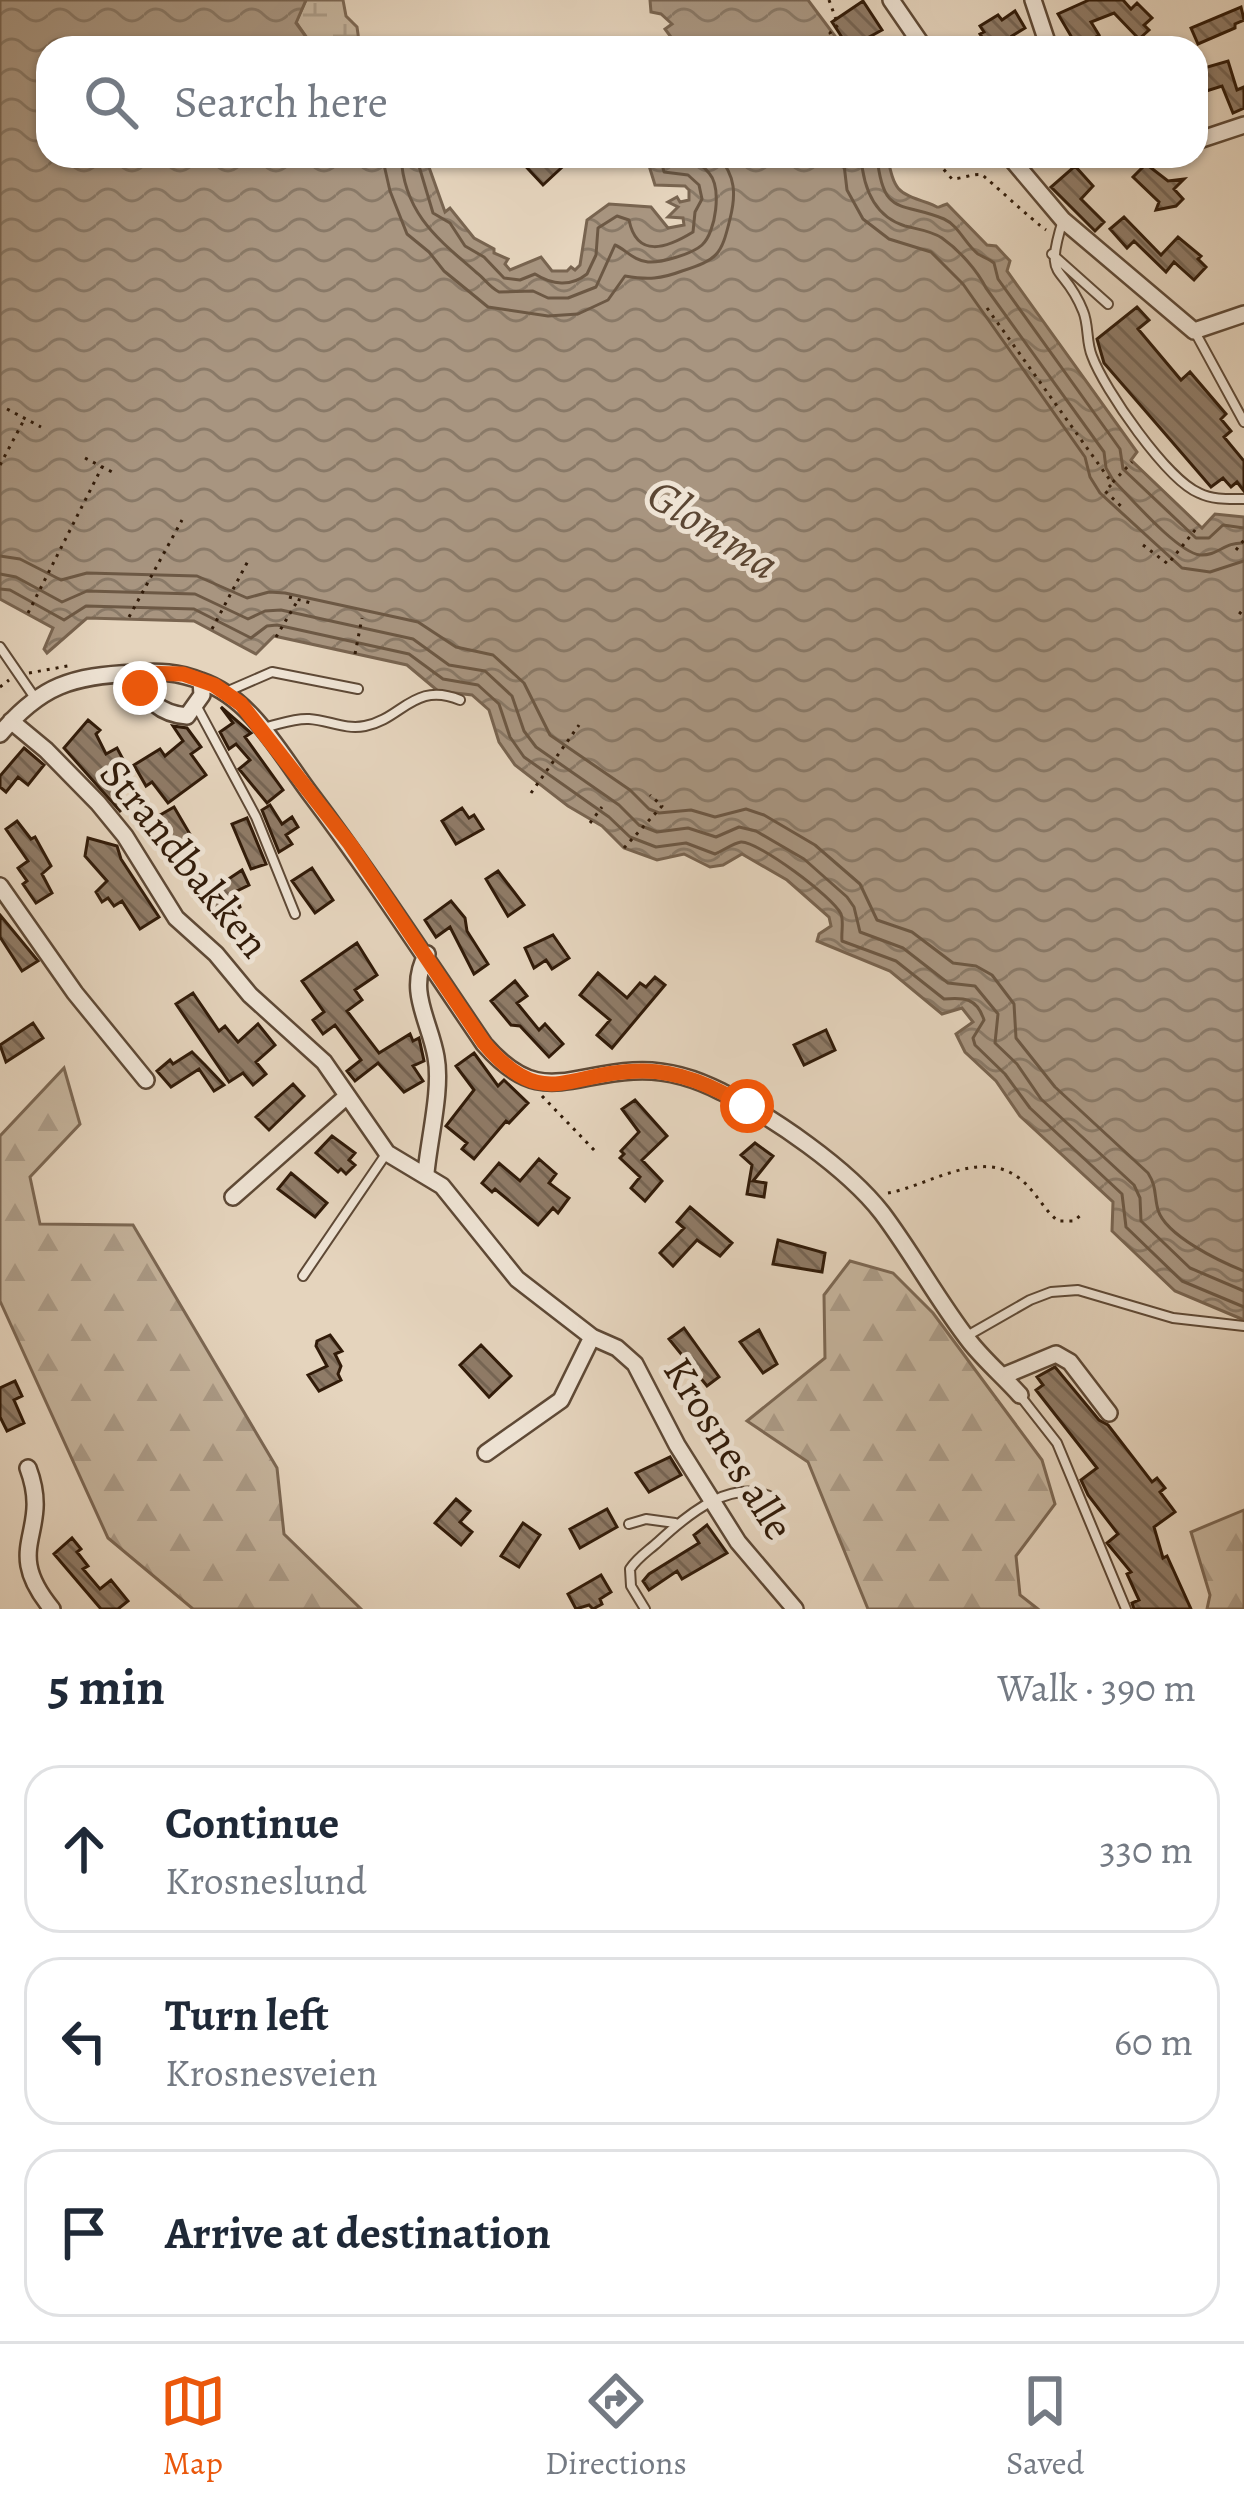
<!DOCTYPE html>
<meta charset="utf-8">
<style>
body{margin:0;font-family:Alegreya,serif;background:#f6f6f7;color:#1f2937}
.stop{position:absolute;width:36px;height:36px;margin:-27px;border:9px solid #ea580c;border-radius:50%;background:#fff}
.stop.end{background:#ea580c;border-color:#fff;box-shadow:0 3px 12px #0008}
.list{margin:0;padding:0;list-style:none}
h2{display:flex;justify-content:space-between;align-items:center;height:156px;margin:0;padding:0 48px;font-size:51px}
h2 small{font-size:39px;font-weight:400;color:#747a83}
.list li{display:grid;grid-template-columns:78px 1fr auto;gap:36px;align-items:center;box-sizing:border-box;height:168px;margin:0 24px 24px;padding:0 24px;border:3px solid #e0e1e3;border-radius:36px}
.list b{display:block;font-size:45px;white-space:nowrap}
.list p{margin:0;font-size:39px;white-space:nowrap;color:#747a83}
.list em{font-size:39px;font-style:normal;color:#747a83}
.icon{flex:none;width:66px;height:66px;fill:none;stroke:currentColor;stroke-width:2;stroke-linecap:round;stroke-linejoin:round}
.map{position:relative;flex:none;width:1244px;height:1609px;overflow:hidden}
.search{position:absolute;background:#fff;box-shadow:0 3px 9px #0004;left:36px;right:36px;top:36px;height:132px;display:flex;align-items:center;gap:30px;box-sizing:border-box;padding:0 42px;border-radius:36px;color:#747a83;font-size:45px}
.sheet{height:732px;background:#fff}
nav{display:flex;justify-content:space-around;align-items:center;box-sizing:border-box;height:168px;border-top:3px solid #e0e1e3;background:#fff;font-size:33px;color:#747a83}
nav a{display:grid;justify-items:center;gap:6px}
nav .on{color:#ea580c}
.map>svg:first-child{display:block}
.forest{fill:url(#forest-firs);stroke:#7c6854;stroke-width:3}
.wetland{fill:url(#wetland-marsh);stroke:#7c6854;stroke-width:3}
.water{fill:url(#water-waves);stroke:#786450;stroke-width:3}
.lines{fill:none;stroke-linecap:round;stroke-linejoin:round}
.shore{stroke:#6c5844;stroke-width:3}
.building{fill:url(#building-back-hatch);stroke:#311b09;stroke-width:3}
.lane-casing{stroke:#5e4936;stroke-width:12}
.street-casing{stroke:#5e4936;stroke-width:20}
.path{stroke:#311b09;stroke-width:3;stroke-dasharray:3 6;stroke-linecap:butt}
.lane{stroke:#eee3d4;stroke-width:8}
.street{stroke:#eee3d4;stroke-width:15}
.route{stroke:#ea580c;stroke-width:15}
.labels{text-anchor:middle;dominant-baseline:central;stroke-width:10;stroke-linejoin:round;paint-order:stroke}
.street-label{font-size:42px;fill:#311b09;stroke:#eee3d4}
.water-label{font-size:45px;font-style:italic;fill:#5b4633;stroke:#eee3d4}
</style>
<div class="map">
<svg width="1244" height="1609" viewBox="0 0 1244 1609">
<defs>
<pattern id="forest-firs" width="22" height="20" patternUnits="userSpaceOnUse" patternTransform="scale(3)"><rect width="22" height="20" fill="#c6b59e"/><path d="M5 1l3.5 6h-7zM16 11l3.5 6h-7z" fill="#ab9b87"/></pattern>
<pattern id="wetland-marsh" width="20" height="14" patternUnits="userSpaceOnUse" patternTransform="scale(3)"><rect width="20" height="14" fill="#c6b59e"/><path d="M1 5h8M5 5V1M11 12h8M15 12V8" fill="none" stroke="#ab9b87"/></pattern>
<pattern id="water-waves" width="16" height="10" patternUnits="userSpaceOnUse" patternTransform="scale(3)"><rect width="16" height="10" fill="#a89580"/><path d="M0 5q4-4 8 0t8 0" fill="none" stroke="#897967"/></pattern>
<pattern id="building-back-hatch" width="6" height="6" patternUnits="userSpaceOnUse" patternTransform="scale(3)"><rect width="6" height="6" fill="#8f7b67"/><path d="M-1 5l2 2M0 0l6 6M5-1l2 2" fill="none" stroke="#756453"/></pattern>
</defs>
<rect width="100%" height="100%" fill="#e5d4bd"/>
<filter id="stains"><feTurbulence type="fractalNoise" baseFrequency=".00167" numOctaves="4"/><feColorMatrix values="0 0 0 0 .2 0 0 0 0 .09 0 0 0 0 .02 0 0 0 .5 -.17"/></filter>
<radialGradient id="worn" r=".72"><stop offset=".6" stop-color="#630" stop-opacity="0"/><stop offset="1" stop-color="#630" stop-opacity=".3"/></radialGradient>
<!-- forest -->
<path class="forest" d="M 64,1068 L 80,1124 L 30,1177 L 40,1224 L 133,1225 L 277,1468 L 284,1534 L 361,1609 L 193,1609 L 108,1538 L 0,1301 L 0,1136 Z
M 850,1261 L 893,1273 L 933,1313 L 1042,1460 L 1055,1504 L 1016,1556 L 1020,1595 L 1038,1609 L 868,1609 L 808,1462 L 747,1421 L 825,1358 L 824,1295 Z
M 1244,1510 L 1244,1609 L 1207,1609 L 1210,1595 L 1191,1532 Z"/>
<!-- wetland -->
<path class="wetland" d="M 306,0 L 343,0 L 346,16 L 357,27 L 360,48 L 314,48 L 296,22 Z"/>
<!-- water -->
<path class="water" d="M 0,0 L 306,0 L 296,23 L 314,48 L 48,48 L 48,156 L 425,156 L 445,212 L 450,208 L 474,238 L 494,249 L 494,253 L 508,259 L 505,264 L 510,270 L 541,257 L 552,271 L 567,271 L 571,267 L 575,270 L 580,265 L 587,220 L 609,204 L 651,207 L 668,228 L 684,225 L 683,218 L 668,217 L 678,207 L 668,202 L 677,197 L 680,202 L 689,200 L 689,190 L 685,186 L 655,185 L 646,156 L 887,156 C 895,190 895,192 928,203 C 943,208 932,209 947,204 L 987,245 L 996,246 L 1010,261 L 1007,271 L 1137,452 L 1131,460 L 1202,528 L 1215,514 L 1244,517 L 1244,1320 L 1175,1291 L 1112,1231 L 1113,1202 L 1020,1116 L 996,1081 L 965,1052 L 956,1034 L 973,1022 L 962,1008 L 942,1014 L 890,971 L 817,941 L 819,934 L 831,926 L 829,917 L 787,880 L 742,854 L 723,865 L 710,867 L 684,854 L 657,860 L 624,848 L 602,826 L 568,806 L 515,765 L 499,742 L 489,710 L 472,695 L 438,691 L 407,665 L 274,636 L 256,654 L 194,621 L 87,618 L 47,653 L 44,649 L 53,628 L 0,599 Z
M 650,0 L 808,0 L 844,48 L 679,48 L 665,29 L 672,24 L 661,14 L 651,12 Z"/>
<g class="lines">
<!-- shore -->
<path class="shore" d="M 382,156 L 390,191 L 407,234 L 429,252 L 444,271 L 488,307 L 548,316 L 578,314 L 608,300 L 625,276 C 648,280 661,279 682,271 C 718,259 721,256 730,219 C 736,195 736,176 718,156
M 401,156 C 404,214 438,239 477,273 C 485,279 489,287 499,292 L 533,291 L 548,298 L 568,298 L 596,287 L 615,245 C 625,249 634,261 648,262 C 661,263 692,254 702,245 C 716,232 722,188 709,173 C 701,162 688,161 676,156
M 416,156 L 433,213 L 450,223 L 465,246 L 484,257 L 504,278 L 520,280 L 535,274 C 552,285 571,287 587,274 L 596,255 L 598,228 L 617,216 L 629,220 C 637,259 667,248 693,232 L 695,212 L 702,199 L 699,185 L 688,175 L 664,172 L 660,156
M 843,156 L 847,190 L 863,219 L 889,239 L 931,252 L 963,284 L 1085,457 L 1090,477 L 1100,493 L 1182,568 L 1210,572 L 1244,561
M 861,156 C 863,186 873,216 905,226 C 917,229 932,231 942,238 C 959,250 977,270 986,288 L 1104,452 L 1106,468 L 1113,480 C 1131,498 1177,552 1200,555 C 1218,556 1224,542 1244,543
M 877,156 C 883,218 901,201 944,219 C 958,225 966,245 978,254 C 983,257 989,259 994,263 L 998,279 L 1120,449 L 1123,469 L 1196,538 L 1209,538 L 1223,525 L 1244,528
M 0,556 L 20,559 L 61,580 L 87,573 L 197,576 L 247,598 L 269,592 L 285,593 L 418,622 L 456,647 L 493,655 L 524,683 L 550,735 L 630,790 L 649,809 L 659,813 L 691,810 L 715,817 L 746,809 L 764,815 L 815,845 L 860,884 L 877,920 L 912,932 L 953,963 L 976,966 L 992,975 L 1014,1004 L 1016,1038 L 1055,1087 L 1148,1173 C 1157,1187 1154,1196 1158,1210 C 1166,1236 1221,1262 1244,1271
M 0,574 L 16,577 L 62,602 L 87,591 L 195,594 L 248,619 L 265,611 L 281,610 L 413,639 L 449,665 L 485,671 L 512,696 L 524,731 L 536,747 L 619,805 L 639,825 L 657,832 L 688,828 L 716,837 L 739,827 L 756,831 L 804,859 L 847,897 L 854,907 L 860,932 L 903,948 L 948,983 L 975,986 L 998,1014 L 995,1043 L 1017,1064 L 1041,1099 L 1134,1185 L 1140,1198 L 1141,1221 L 1190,1268 L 1244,1291
M 0,589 L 10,590 L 64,620 L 86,606 L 194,609 L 251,638 L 267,626 L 277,625 L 409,654 L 443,679 L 478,685 L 499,704 L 510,737 L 524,757 L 609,817 L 630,837 L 656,847 L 686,843 L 715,854 C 723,851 733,843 741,842 C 758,841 833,897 841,914 C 844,922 841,933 842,941 L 896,961 L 944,999 C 964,997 977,998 984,1020 L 973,1038 L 975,1045 L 1005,1074 L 1030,1108 L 1122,1194 L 1126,1227 L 1182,1281 L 1244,1307"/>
</g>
<!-- building -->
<path class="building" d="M 1089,0 L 1123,0 L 1131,9 L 1137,3 L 1152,18 L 1144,25 L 1149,30 L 1139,39 L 1114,13 L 1091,22 L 1099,35 L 1078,48 L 1058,14 Z
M 863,1 L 882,30 L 849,48 L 832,22 Z
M 1241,7 L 1244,20 L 1235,24 L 1235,28 L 1198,44 L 1191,28 Z
M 1015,11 L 1025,28 L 1012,36 L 1020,48 L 989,48 L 980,34 L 984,32 L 980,26 L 998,15 L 1002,20 Z
M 1228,61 L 1237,90 L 1244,87 L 1244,108 L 1233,113 L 1222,86 L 1203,92 L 1197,70 Z
M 516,156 L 574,156 L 543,185 Z
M 1146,164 L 1168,181 L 1184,179 L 1174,189 L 1183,199 L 1176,206 L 1156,210 L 1159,202 L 1133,177 Z
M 1075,166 L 1093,186 L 1081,199 L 1104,222 L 1095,231 L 1051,187 Z
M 1124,217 L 1161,255 L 1178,237 L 1201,256 L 1198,259 L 1206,267 L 1194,280 L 1174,262 L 1166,272 L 1134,241 L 1127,248 L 1110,229 Z
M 1137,307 L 1149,320 L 1138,329 L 1181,380 L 1190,372 L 1226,414 L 1221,419 L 1231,431 L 1224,437 L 1244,461 L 1244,491 L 1237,482 L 1231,487 L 1223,478 L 1211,487 L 1104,363 L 1097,339 Z
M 221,707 L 251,733 L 245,737 L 283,790 L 267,803 L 239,769 L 250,760 L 236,744 L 229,749 L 220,732 L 233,723 Z
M 88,720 L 100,730 L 96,734 L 106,754 L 117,748 L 125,763 L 104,773 L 127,805 L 120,811 L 64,748 Z
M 173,726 L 187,728 L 201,747 L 191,754 L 206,775 L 168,803 L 152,782 L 146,786 L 134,765 L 160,749 L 165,756 L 183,741 Z
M 24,748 L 44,765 L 28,785 L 18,777 L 6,792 L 0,787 L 0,776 Z
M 270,805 L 282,824 L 292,817 L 298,827 L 286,835 L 292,844 L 279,852 L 262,810 Z
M 174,807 L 191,836 L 172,847 L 169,841 L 163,845 L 152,826 L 158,822 L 155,818 Z
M 462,808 L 469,818 L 474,815 L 483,829 L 456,844 L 442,821 Z
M 247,818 L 266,864 L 251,869 L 232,824 Z
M 17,821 L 31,839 L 35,837 L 51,866 L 42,874 L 52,893 L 36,903 L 23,884 L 27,881 L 18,868 L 28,861 L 6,829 Z
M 88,838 L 117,846 L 121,859 L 159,917 L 140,929 L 122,901 L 114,906 L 108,898 L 102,902 L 96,892 L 107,881 L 85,856 Z
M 312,868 L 333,900 L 315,913 L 292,881 Z
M 242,870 L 249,885 L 235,892 L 240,907 L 223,919 L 203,896 Z
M 498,871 L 524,905 L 508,916 L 486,879 Z
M 451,901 L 465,918 L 467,931 L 488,964 L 474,974 L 450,927 L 436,937 L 425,920 Z
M 0,915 L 38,961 L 22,971 L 0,937 Z
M 553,935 L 569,958 L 552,969 L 546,960 L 534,968 L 525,948 Z
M 357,943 L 377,975 L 355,990 L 362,1000 L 347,1011 L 379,1053 L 410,1034 L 413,1041 L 419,1038 L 424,1061 L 413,1066 L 423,1081 L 404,1092 L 378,1063 L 355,1081 L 347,1071 L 361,1060 L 335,1025 L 323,1034 L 313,1020 L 324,1012 L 302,981 Z
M 598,973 L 627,998 L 640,983 L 646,987 L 655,977 L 665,985 L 612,1048 L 597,1035 L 610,1020 L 580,995 Z
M 515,981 L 527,996 L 517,1003 L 539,1030 L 545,1024 L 563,1044 L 549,1057 L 520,1026 L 511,1025 L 491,1001 Z
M 193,993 L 219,1031 L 225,1026 L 238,1042 L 258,1024 L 275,1045 L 256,1062 L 266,1074 L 253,1085 L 243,1073 L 229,1082 L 176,1004 Z
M 33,1023 L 43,1038 L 6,1062 L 0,1045 Z
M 826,1030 L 835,1050 L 804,1065 L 794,1045 Z
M 192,1052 L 205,1065 L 224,1085 L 214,1091 L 199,1069 L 171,1087 L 157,1071 L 170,1060 L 173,1064 Z
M 474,1053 L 498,1086 L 504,1080 L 528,1103 L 509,1123 L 506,1121 L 474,1159 L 462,1149 L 467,1143 L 446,1126 L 474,1090 L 456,1066 Z
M 293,1084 L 304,1096 L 269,1130 L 256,1117 Z
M 635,1100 L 667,1136 L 642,1160 L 662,1181 L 645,1201 L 631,1188 L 640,1177 L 620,1158 L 624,1154 L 621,1151 L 639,1132 L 622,1109 Z
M 332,1136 L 355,1153 L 349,1160 L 355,1165 L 346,1174 L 341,1169 L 338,1172 L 316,1153 Z
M 755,1143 L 773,1156 L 753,1181 L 766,1183 L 764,1197 L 747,1194 L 752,1165 L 741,1155 Z
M 539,1159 L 556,1174 L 549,1183 L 569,1198 L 558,1213 L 553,1208 L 538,1225 L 495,1189 L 492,1192 L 482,1183 L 499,1163 L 520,1181 Z
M 291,1173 L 327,1203 L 315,1217 L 278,1189 Z
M 690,1207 L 732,1243 L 720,1256 L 697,1240 L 673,1266 L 660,1253 L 684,1228 L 677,1222 Z
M 778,1240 L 825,1253 L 822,1272 L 773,1264 Z
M 684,1328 L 719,1377 L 707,1386 L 669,1339 Z
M 759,1330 L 777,1364 L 763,1373 L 740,1342 Z
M 330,1335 L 342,1351 L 335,1354 L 341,1366 L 338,1374 L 341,1380 L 319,1391 L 308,1375 L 327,1366 L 316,1346 L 317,1341 Z
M 481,1345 L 511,1376 L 489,1397 L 460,1365 Z
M 1055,1367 L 1099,1420 L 1108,1425 L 1152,1482 L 1157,1478 L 1165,1488 L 1160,1492 L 1175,1512 L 1154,1527 L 1163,1558 L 1167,1556 L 1191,1609 L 1134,1609 L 1132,1603 L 1139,1600 L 1127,1574 L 1131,1572 L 1107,1543 L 1118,1534 L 1088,1495 L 1081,1480 L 1097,1468 L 1036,1390 L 1043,1385 L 1037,1377 Z
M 15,1381 L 22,1396 L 14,1400 L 24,1423 L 7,1431 L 0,1417 L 0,1388 Z
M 670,1457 L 681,1475 L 649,1492 L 636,1473 Z
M 456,1499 L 470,1511 L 460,1522 L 472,1532 L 461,1545 L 435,1523 Z
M 607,1509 L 617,1527 L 580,1548 L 570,1529 Z
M 523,1523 L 540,1535 L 519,1567 L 501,1556 Z
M 707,1525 L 727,1553 L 682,1579 L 677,1571 L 649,1590 L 643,1581 L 649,1574 L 699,1543 L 694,1535 Z
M 72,1538 L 81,1549 L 77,1552 L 88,1566 L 83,1569 L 100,1589 L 111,1580 L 128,1601 L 118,1609 L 101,1609 L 54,1554 Z
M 601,1575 L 611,1592 L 600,1599 L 602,1604 L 593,1609 L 589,1605 L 576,1609 L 568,1594 Z"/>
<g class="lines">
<defs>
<path id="lane" d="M 1063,220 C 1043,284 1063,261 1083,311 C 1089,325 1086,342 1092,356 C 1104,389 1167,480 1199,493 C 1213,500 1228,499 1244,499
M 1052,254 L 1108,304
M 1195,332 L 1244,422
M 0,647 L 35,698
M 226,692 L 272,672 L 358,689
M 197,707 L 256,817 L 295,914
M 262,728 C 278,725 293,718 309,719 C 328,720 345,730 365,726 C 402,719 414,681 460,700
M 303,1276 L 386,1154
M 967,1336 L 1030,1300 L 1051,1292 L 1078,1290 L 1173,1318 L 1244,1326
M 1021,1397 L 1057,1443 L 1126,1609
M 629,1524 L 646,1519 L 675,1523
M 645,1609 L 631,1586 L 630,1569 C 637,1558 648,1551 658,1542 C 688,1514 735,1474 777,1500"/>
<path id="street" d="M 891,0 L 924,48
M 1033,0 L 1049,48
M 1196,141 L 1244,125
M 1009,156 L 1063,220 L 1194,331 L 1244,314
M 201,681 C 251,698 279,752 309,792 C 371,874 426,959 484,1044 C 538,1106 566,1075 633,1071 C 663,1069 695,1078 722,1092 C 773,1117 847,1168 882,1213 C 913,1254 938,1301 970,1342 C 985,1361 1004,1377 1020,1395
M 11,721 L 46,750 L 98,803 L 125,836 L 176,918 L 216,954 L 250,995 L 324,1062 L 387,1153 L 442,1186 L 517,1279 L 592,1337 L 617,1348 L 635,1364 L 677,1445 L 738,1542 L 795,1609
M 0,734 C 41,685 72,676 135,673 C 159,671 178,672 201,681 L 202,695 L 187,716 C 159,714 144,698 135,673
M 0,886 L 75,993 L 146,1080
M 426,1173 C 429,1139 442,1089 436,1057 C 430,1021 406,990 427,954
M 233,1197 L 347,1096
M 1003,1376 L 1056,1354 L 1070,1362 L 1109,1413
M 486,1453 L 561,1400 L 592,1337
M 28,1468 C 53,1534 0,1546 52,1609"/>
</defs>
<!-- lane casing -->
<use href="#lane" class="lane-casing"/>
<!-- street casing -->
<use href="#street" class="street-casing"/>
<!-- path -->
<path class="path" d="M 829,0 L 838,25 L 830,33 L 837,48
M 932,156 L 952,179 C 961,179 975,173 982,175 C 986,177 1034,222 1046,230
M 987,308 L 1112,483 L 1132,462
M 7,409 L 41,427
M 85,458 L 116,474
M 0,465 L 25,418
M 1111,485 L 1105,491 L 1124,509
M 1143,545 L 1168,564 L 1199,525
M 1236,550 L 1244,540
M 289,597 L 311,603
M 1239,612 L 1244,616
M 28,613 L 102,467
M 129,617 L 182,520
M 212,629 L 248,561
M 276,637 L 298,600
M 355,654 L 362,618
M 29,673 L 73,665
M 0,687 L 9,680
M 531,793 L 579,725
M 590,823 L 602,807
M 624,848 L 662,806 L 650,795
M 542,1096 L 595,1151
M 888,1193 C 928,1186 980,1148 1019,1178 C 1035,1190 1043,1209 1058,1221 L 1074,1221 L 1083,1213"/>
<!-- lane -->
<use href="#lane" class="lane"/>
<!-- street -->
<use href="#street" class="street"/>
</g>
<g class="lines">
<!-- route -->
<path class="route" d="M 140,688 L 135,673 L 183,674 L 214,685 L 241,704 L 350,844 L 484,1043 C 543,1114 569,1071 640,1071 C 679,1070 714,1087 747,1106"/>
</g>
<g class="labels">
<!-- street labels -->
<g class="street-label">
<text transform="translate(185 858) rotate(51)">Strandbakken</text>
<text transform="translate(729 1448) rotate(58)">Krosnes alle</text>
</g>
<!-- water labels -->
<g class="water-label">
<text transform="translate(713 529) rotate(33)">Glomma</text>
</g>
</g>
<rect width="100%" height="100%" filter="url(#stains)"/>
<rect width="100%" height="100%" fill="url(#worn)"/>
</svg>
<div class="stop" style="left:747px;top:1106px"></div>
<div class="stop end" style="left:140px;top:688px"></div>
<div class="search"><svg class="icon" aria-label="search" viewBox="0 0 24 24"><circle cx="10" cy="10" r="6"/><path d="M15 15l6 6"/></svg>Search here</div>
</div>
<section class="sheet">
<h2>5 min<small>Walk · 390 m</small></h2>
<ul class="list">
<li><svg class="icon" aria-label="ahead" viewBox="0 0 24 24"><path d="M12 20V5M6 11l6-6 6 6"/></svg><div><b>Continue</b><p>Krosneslund</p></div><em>330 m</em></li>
<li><svg class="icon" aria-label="left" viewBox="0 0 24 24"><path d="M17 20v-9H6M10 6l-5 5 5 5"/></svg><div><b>Turn left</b><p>Krosnesveien</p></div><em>60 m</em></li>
<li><svg class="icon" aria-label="arrive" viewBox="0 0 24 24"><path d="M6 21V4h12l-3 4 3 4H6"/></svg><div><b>Arrive at destination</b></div></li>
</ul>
</section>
<nav>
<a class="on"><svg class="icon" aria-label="map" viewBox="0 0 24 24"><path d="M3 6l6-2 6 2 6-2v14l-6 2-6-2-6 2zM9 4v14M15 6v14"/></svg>Map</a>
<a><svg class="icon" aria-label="directions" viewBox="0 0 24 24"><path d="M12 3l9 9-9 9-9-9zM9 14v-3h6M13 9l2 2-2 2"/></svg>Directions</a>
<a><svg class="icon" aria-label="saved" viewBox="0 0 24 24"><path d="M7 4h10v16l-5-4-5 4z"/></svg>Saved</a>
</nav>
